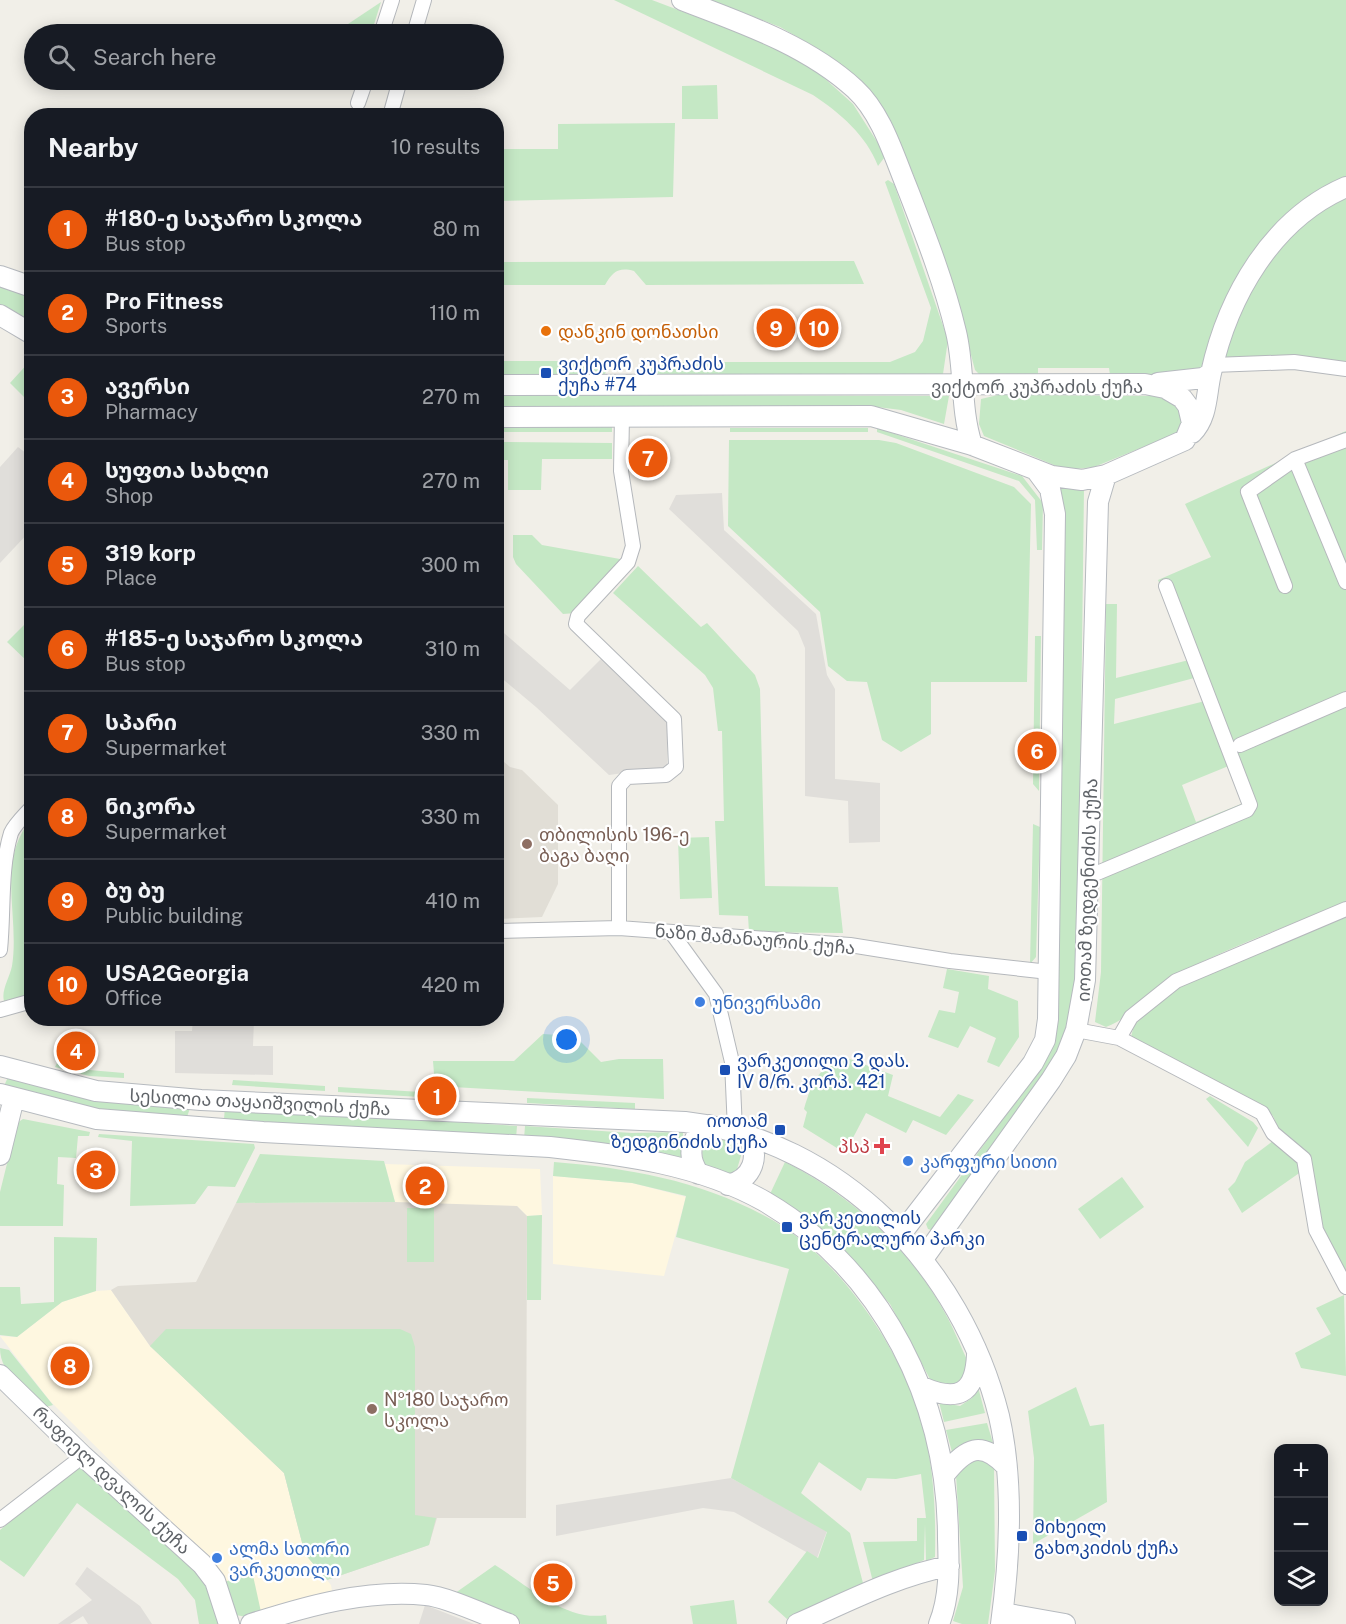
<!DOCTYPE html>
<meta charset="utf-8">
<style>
body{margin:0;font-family:"Public Sans","Noto Sans Georgian",sans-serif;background:#242831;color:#f1f3f6}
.controls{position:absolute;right:18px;bottom:18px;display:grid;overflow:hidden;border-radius:12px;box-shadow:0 3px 15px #0003}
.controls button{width:54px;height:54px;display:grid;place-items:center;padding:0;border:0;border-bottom:2px solid #363941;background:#171b24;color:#f1f3f6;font:30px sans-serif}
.you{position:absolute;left:567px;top:1040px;width:21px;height:21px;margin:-15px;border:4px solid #fff;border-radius:50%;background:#1a73e8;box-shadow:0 0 0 9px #1a73e833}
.badge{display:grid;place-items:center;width:39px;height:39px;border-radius:50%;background:#ea580c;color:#fff;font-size:20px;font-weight:700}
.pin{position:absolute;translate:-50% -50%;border:3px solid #fff;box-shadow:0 2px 6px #0006}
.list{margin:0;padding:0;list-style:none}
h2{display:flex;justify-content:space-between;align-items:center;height:78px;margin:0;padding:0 24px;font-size:26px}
h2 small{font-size:20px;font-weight:400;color:#9ea1a6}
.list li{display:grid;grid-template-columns:39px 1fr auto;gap:18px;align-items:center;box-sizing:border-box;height:84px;padding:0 24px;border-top:2px solid #363941}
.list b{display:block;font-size:22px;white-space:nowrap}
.list p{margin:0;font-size:20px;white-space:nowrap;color:#9ea1a6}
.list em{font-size:20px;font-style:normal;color:#9ea1a6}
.icon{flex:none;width:33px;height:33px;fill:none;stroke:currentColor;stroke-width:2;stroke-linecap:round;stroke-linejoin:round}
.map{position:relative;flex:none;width:1346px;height:1624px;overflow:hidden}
.search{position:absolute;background:#171b24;box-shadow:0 3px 15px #0003;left:24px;top:24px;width:480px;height:66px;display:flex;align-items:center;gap:15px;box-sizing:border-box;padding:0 21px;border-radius:33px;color:#9ea1a6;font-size:22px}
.panel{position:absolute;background:#171b24;box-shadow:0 3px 15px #0003;left:24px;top:108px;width:480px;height:918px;border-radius:24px}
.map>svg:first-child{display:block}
.commercial{fill:#fef7e0}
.industrial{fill:#e0deda}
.education{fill:#e1ded6}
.green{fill:#c5e8c5;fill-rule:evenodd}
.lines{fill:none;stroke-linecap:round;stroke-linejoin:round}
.street-casing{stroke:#b5b8bc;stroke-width:16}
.secondary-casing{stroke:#b6babf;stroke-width:22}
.street{stroke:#fff;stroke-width:14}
.secondary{stroke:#fff;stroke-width:20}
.food-dot{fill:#e8710a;stroke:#fff;stroke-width:2}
.transit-dot{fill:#1a4fb4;stroke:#fff;stroke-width:2}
.education-dot{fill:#8d6e63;stroke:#fff;stroke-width:2}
.shop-dot{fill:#3f7fe0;stroke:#fff;stroke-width:2}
.health-dot{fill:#e0444e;stroke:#fff;stroke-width:2}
.labels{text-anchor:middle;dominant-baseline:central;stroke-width:4.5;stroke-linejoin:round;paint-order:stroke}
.food-label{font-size:18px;fill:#c56008;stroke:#fff;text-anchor:start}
.transit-label{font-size:18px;fill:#164399;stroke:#fff;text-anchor:start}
.street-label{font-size:18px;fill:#5f6368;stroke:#fff}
.education-label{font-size:18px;fill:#785e54;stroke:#fff;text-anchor:start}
.shop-label{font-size:18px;fill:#366cbe;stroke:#fff;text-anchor:start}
.health-label{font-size:18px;fill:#be3a42;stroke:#fff;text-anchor:end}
</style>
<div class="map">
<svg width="1346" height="1624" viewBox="0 0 1346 1624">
<rect width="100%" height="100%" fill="#f1efe8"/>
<!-- commercial -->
<path class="commercial" d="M 385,1164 L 540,1169 L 542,1215 L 527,1216 L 517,1206 L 400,1204 L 395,1202 Z
M 553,1176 L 632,1183 L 686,1197 L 664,1276 L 553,1264 Z
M 111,1290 L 150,1346 L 284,1473 L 305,1554 L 331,1585 L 333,1597 L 261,1612 L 225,1582 L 218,1568 L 50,1401 L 0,1336 L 17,1337 L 62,1302 L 96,1291 Z"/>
<!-- industrial -->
<path class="industrial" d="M 18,447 L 31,457 L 31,530 L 0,563 L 0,467 Z
M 722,493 L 724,530 L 816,614 L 827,675 L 835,689 L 835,779 L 880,783 L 880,842 L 849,843 L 848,801 L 805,796 L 805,648 L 798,631 L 669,509 L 676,495 Z
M 497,627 L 570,690 L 603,657 L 667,718 L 667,767 L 609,775 L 536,707 L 499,676 L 497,679 Z
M 193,1019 L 254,1019 L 253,1046 L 273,1046 L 273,1075 L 175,1073 L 175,1031 L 192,1031 Z
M 731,1478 L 827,1531 L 817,1558 L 734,1512 L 703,1508 L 556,1536 L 556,1505 Z
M 87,1567 L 140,1606 L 152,1624 L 88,1624 L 83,1616 L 70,1624 L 58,1624 L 92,1600 L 75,1584 Z
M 425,1605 L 474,1624 L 419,1624 Z"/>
<!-- education -->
<path class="education" d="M 497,756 L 510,767 L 522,770 L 558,805 L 558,884 L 542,917 L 497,919 Z
M 395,1202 L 517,1206 L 527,1216 L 526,1518 L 437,1518 L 429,1545 L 327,1580 L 305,1554 L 284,1473 L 150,1346 L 111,1290 L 118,1286 L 196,1282 L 236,1203 Z"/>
<!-- green -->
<path class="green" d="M 614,0 L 652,0 L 773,46 L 812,67 L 853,104 L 881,148 L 884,158 L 878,166 C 866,135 840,113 813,95 Z
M 711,0 L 1346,0 L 1346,181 L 1292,212 L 1200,372 L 1186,376 L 1110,375 L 1109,368 L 1038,368 L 1038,374 L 980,375 L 975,370 L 962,321 L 914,176 L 880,104 L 858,79 L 815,47 L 780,27 Z
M 381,2 L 371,34 L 333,34 Z
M 717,85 L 718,119 L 682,119 L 682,86 Z
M 675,123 L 673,197 L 497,201 L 497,149 L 558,149 L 558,124 Z
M 888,180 L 894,184 L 948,340 L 943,374 L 667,375 C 657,375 646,378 642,368 L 652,368 L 652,362 L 890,362 L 915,352 L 923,341 L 931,308 L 885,182 Z
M 1346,195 L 1346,364 L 1222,363 L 1226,345 L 1261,267 L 1314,213 Z
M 854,261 L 864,284 L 646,285 L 634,271 C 619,267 613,271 605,285 L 497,285 L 497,262 Z
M 0,283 L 31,294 L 31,320 L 0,304 Z
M 30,361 L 32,362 L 31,404 L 10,383 Z
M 497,361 L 599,361 L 599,367 L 610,367 L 604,375 L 497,375 Z
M 497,395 L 949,396 L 944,424 L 901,410 L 877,407 L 497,406 Z
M 998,395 L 1152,396 L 1176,400 L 1185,420 L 1180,432 L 1094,467 L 1066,470 L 984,436 L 979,424 L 981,399 Z
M 497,427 L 612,427 L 612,432 L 497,432 Z
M 730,428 L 868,428 L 868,432 L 730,432 Z
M 877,428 L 1022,476 L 1043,503 L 1042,550 L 1037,550 L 1035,500 L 1019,481 L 877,432 Z
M 1346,431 L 1346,902 C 1291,925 1233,945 1180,973 C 1153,987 1134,1017 1106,1027 L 1095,1022 L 1101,972 L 1106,604 L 1117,604 L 1116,678 L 1189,660 L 1158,580 L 1211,557 L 1185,504 ZM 1198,677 L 1205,701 L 1114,724 L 1115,699 ZM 1231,765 L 1246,802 L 1196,822 L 1182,785 Z
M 729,440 L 879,440 L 896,443 L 1014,487 L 1031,504 L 1027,682 L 931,682 L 931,734 L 901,752 L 882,740 L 867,682 L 847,681 L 828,666 L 820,612 L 728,526 Z
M 497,442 L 612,443 L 612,459 L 542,459 L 541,490 L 508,490 L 508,460 L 497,460 Z
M 1072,486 L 1084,488 L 1078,970 L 1073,1020 L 1054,1062 L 931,1230 L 928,1229 L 926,1224 L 1048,1057 L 1054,1030 L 1058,487 Z
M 513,535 L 532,535 L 542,545 L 620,559 L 620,566 L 575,613 L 563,614 L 516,564 L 513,557 Z
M 638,566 L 701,627 L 707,623 L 755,675 L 760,689 L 765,886 L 838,887 L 843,933 L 749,932 L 748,916 L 719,915 L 715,821 L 724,821 L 722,731 L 718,731 L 713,688 L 705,675 L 613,593 Z
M 31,618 L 31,659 L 28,662 L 7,642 Z
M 1035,636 L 1041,636 L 1039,791 L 1033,784 Z
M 31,817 L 31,996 L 4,1001 C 1,990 10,977 12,966 C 18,929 6,890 14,854 C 17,840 24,829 31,817 Z
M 1033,824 L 1040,827 L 1036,957 L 1030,964 Z
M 709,837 L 712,898 L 680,899 L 678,838 Z
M 1346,914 L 1346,1279 L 1320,1229 L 1310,1164 L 1279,1129 L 1273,1116 L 1266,1109 L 1131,1037 L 1134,1025 L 1178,985 Z
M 947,969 L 989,976 L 988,989 L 1018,1001 L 1019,1037 L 999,1067 L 987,1062 L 996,1038 L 970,1026 L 958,1048 L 928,1037 L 939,1010 L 955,1013 L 959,992 L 943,988 Z
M 543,1034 L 575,1036 L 601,1062 L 619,1059 L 663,1059 L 664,1099 L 435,1086 L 433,1061 L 514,1061 Z
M 847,1058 L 893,1075 L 888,1096 L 940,1117 L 958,1094 L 974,1100 L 946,1135 L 913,1120 L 906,1133 L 866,1113 L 845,1153 L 803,1127 L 807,1112 L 804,1109 C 813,1079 817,1069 847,1058 Z
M 57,1063 L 89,1070 L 124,1073 L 124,1078 L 89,1076 L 55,1067 Z
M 8,1077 L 190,1108 L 187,1117 L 86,1108 L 4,1086 Z
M 233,1080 L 325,1086 L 325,1091 L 232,1085 Z
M 338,1087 L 421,1092 L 420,1097 L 338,1092 Z
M 1210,1096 L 1253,1122 L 1258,1128 L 1248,1147 L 1206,1099 Z
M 527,1098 L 635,1103 L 635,1109 L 527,1103 Z
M 225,1107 L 517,1126 L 516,1138 L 224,1119 Z
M 23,1119 L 90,1132 L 89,1136 L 78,1136 L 76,1158 L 58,1157 L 57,1184 L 64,1185 L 63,1226 L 0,1226 L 0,1192 L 17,1123 Z
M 525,1126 L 632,1133 L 683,1132 L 682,1160 L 610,1144 L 524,1139 Z
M 99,1134 L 254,1144 L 255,1148 L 235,1187 L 208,1186 L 195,1204 L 130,1206 L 132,1141 L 98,1137 Z
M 715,1136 L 740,1144 L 743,1149 L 735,1176 L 706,1167 C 700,1156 700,1139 715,1136 Z
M 1277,1138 L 1305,1169 L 1242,1213 L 1228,1189 L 1235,1182 L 1245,1162 Z
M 260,1154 L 384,1161 L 395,1202 L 236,1203 Z
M 554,1162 C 628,1168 698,1180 765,1216 C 836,1253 902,1349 923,1426 C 934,1470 936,1512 935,1557 L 926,1561 L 925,1524 L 924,1560 L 873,1582 L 863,1542 L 917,1541 L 917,1518 L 926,1518 L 921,1474 L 896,1479 L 867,1478 L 861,1491 L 819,1462 L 801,1493 L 850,1533 L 864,1587 L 787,1619 L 768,1602 L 807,1551 L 818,1558 L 827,1532 L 731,1478 L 789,1269 L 676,1237 L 686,1196 L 632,1183 L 553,1176 Z
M 785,1162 C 847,1193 906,1245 941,1306 C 952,1324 960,1345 969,1364 L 966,1375 L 959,1383 L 944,1385 L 931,1381 L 890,1304 L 846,1255 L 770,1194 Z
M 1122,1177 L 1144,1207 L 1100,1239 L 1078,1209 Z
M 407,1208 L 434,1208 L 434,1262 L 407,1262 Z
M 542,1215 L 541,1300 L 527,1300 L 527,1216 Z
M 54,1237 L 97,1238 L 96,1291 L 62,1302 L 17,1337 L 0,1335 L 0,1287 L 20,1287 L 21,1304 L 54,1302 Z
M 1344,1295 L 1346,1376 L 1301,1368 L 1295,1353 L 1331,1334 L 1316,1308 Z
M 166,1329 L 400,1329 L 411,1334 L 415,1347 L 415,1515 L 436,1518 L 429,1545 L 327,1580 L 305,1554 L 284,1473 L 150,1346 Z
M 0,1348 L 9,1350 L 53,1405 L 46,1407 C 27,1391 0,1375 0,1348 Z
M 978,1387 L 985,1413 L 944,1422 L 939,1402 L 960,1406 L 972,1398 Z
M 1076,1387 L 1090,1426 L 1104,1424 L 1107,1502 L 1033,1544 L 1034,1458 L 1028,1411 Z
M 987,1423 L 993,1443 C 977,1439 965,1442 952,1452 L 946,1430 Z
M 973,1459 L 985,1459 L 994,1465 L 995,1571 L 988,1624 L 962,1624 L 953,1621 L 963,1587 L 956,1475 L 964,1464 Z
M 81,1465 L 200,1570 L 213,1592 L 221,1624 L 199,1624 L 195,1600 L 178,1579 L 77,1503 L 24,1577 L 0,1560 L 0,1530 Z
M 495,1565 C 527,1585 566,1622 606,1615 L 607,1624 L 521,1624 L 451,1596 Z
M 252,1571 L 261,1612 L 248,1617 L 235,1615 L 225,1582 Z
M 734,1600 L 737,1624 L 693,1624 L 690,1606 Z"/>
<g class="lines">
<defs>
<path id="street" d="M 381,34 L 392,0
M 414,34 L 424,0
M 358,103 L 366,80
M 390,116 L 400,80
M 1213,365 L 1294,362 L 1346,369
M 1295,459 L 1346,582
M 1285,586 L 1248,492 L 1295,459 L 1346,440
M 1240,745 L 1346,699
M 1090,876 L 1247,810 L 1250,805 L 1166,586
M 619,928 L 619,786 L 627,777 L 666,775 L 676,767 L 674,719 L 576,624 L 578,616 L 628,562 L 633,546 L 621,471 L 622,416
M 496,931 L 619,928 L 850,945 L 950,961 L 1049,972
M 671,932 L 716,994 L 732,1062 L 735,1130
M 0,950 C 4,911 0,869 11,833 C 15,824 25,815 32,807
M 0,1010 L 32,1001
M 1076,1030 L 1119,1038 L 1262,1113 L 1273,1133 L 1304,1159 L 1316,1230 L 1346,1287
M 1119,1038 L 1131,1017 L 1176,981 L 1346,909
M 0,1520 L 83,1456"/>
<path id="secondary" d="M 682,0 C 742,23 807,45 855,89 C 881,113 893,153 906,185 C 925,234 944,282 956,332 C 965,369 960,408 972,445
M 0,276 L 32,287
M 0,315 L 32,334
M 1158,383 L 1203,378 L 1211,373
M 496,385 L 1145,384 L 1165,388 L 1182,398 L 1188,406 L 1192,423 L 1185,440 L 1106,475 L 1082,480 L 1052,476 L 972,445 L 871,416 L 496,417
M 1192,433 C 1208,417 1206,394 1211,373 C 1228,296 1272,219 1346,187
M 0,1066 L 96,1091 L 201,1100 L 685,1122 C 840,1140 962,1267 999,1416 C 1014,1482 1010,1558 1001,1624
M 0,1094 L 97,1119 L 263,1132 L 550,1147 C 624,1155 698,1164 764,1201 C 884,1271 948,1403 948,1539 C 949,1567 950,1597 939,1624
M 0,1155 L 14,1098
M 699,1174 C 686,1156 690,1137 709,1125
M 728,1185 C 753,1179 761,1156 747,1135
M 901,1234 L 1033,1063 L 1045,1040 L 1048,1019 L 1055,514 L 1050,489 L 1036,470
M 923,1259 L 1051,1080 L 1066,1056 L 1076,1030 L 1085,980 L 1098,502 L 1106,475
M 0,1375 L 83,1456 L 202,1564 L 215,1581 L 229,1624
M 922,1387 C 957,1402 975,1395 977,1355
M 945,1474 C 966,1448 981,1440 1006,1466
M 1003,1613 L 1065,1624
M 251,1624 C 307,1606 367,1589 426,1595 C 448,1597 487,1616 509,1624
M 797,1624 C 845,1603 896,1576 949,1566"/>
</defs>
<!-- street casing -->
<use href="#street" class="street-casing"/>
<!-- secondary casing -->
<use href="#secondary" class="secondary-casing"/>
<!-- street -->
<use href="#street" class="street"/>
<!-- secondary -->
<use href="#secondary" class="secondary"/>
</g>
<!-- markers -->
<circle class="food-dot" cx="546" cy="331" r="6"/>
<g class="transit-dot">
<rect x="540" y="367" width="12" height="12" rx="3"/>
<rect x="719" y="1064" width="12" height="12" rx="3"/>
<rect x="774" y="1124" width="12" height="12" rx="3"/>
<rect x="781" y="1221" width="12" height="12" rx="3"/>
<rect x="1016" y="1530" width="12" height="12" rx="3"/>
</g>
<g class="education-dot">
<circle cx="527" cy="844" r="6"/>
<circle cx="372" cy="1409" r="6"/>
</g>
<g class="shop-dot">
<circle cx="700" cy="1002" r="6"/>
<circle cx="908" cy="1161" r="6"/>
<circle cx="217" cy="1558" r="6"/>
</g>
<path class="health-dot" d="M879 1137h6v6h6v6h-6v6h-6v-6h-6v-6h6z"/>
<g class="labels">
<!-- food labels -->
<g class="food-label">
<text x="558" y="331">დანკინ დონათსი</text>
</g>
<!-- transit labels -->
<g class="transit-label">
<text x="558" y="363">ვიქტორ კუპრაძის<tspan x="558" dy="21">ქუჩა #74</tspan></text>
<text x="737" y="1060">ვარკეთილი 3 დას.<tspan x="737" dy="21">IV მ/რ. კორპ. 421</tspan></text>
<text x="768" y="1120" text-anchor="end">იოთამ<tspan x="768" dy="21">ზედგინიძის ქუჩა</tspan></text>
<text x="799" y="1217">ვარკეთილის<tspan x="799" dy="21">ცენტრალური პარკი</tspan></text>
<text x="1034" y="1526">მიხეილ<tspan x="1034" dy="21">გახოკიძის ქუჩა</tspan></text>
</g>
<!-- street labels -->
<g class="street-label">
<text x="1037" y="386">ვიქტორ კუპრაძის ქუჩა</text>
<text transform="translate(1087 890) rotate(-88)">იოთამ ზედგენიძის ქუჩა</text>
<text transform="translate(755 939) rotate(5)">ნაზი შამანაურის ქუჩა</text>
<text transform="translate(260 1102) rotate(3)">სესილია თაყაიშვილის ქუჩა</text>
<text transform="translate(112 1480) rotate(43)">რაფიელ დვალის ქუჩა</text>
</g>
<!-- education labels -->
<g class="education-label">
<text x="539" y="834">თბილისის 196-ე<tspan x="539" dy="21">ბაგა ბაღი</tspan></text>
<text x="384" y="1399">№180 საჯარო<tspan x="384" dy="21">სკოლა</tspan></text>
</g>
<!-- shop labels -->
<g class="shop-label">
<text x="712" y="1002">უნივერსამი</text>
<text x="920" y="1161">კარფური სითი</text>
<text x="229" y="1548">ალმა სთორი<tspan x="229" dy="21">ვარკეთილი</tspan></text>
</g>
<!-- health labels -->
<g class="health-label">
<text x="870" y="1146">პსპ</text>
</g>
</g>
</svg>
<div class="controls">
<button>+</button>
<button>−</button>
<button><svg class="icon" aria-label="layers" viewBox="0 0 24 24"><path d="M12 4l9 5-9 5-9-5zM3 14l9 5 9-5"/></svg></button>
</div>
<div class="you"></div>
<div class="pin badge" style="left:437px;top:1096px">1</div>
<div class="pin badge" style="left:425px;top:1186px">2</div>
<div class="pin badge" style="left:96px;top:1170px">3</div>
<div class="pin badge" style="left:76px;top:1051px">4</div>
<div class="pin badge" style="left:553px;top:1583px">5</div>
<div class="pin badge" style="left:1037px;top:751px">6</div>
<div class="pin badge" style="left:648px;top:458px">7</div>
<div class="pin badge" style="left:70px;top:1366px">8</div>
<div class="pin badge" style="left:776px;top:328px">9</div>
<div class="pin badge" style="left:819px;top:328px">10</div>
<div class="search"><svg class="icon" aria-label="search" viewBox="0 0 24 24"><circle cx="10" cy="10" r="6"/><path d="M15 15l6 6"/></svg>Search here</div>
<section class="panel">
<h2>Nearby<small>10 results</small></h2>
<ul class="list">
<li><span class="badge">1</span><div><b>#180-ე საჯარო სკოლა</b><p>Bus stop</p></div><em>80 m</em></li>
<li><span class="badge">2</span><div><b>Pro Fitness</b><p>Sports</p></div><em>110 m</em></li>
<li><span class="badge">3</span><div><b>ავერსი</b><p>Pharmacy</p></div><em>270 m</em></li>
<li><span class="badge">4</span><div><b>სუფთა სახლი</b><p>Shop</p></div><em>270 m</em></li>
<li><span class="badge">5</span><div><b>319 korp</b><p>Place</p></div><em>300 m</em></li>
<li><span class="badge">6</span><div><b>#185-ე საჯარო სკოლა</b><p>Bus stop</p></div><em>310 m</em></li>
<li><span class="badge">7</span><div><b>სპარი</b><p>Supermarket</p></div><em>330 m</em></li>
<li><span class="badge">8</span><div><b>ნიკორა</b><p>Supermarket</p></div><em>330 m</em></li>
<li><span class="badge">9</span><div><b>ბუ ბუ</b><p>Public building</p></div><em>410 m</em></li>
<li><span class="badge">10</span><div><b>USA2Georgia</b><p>Office</p></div><em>420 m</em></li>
</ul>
</section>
</div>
